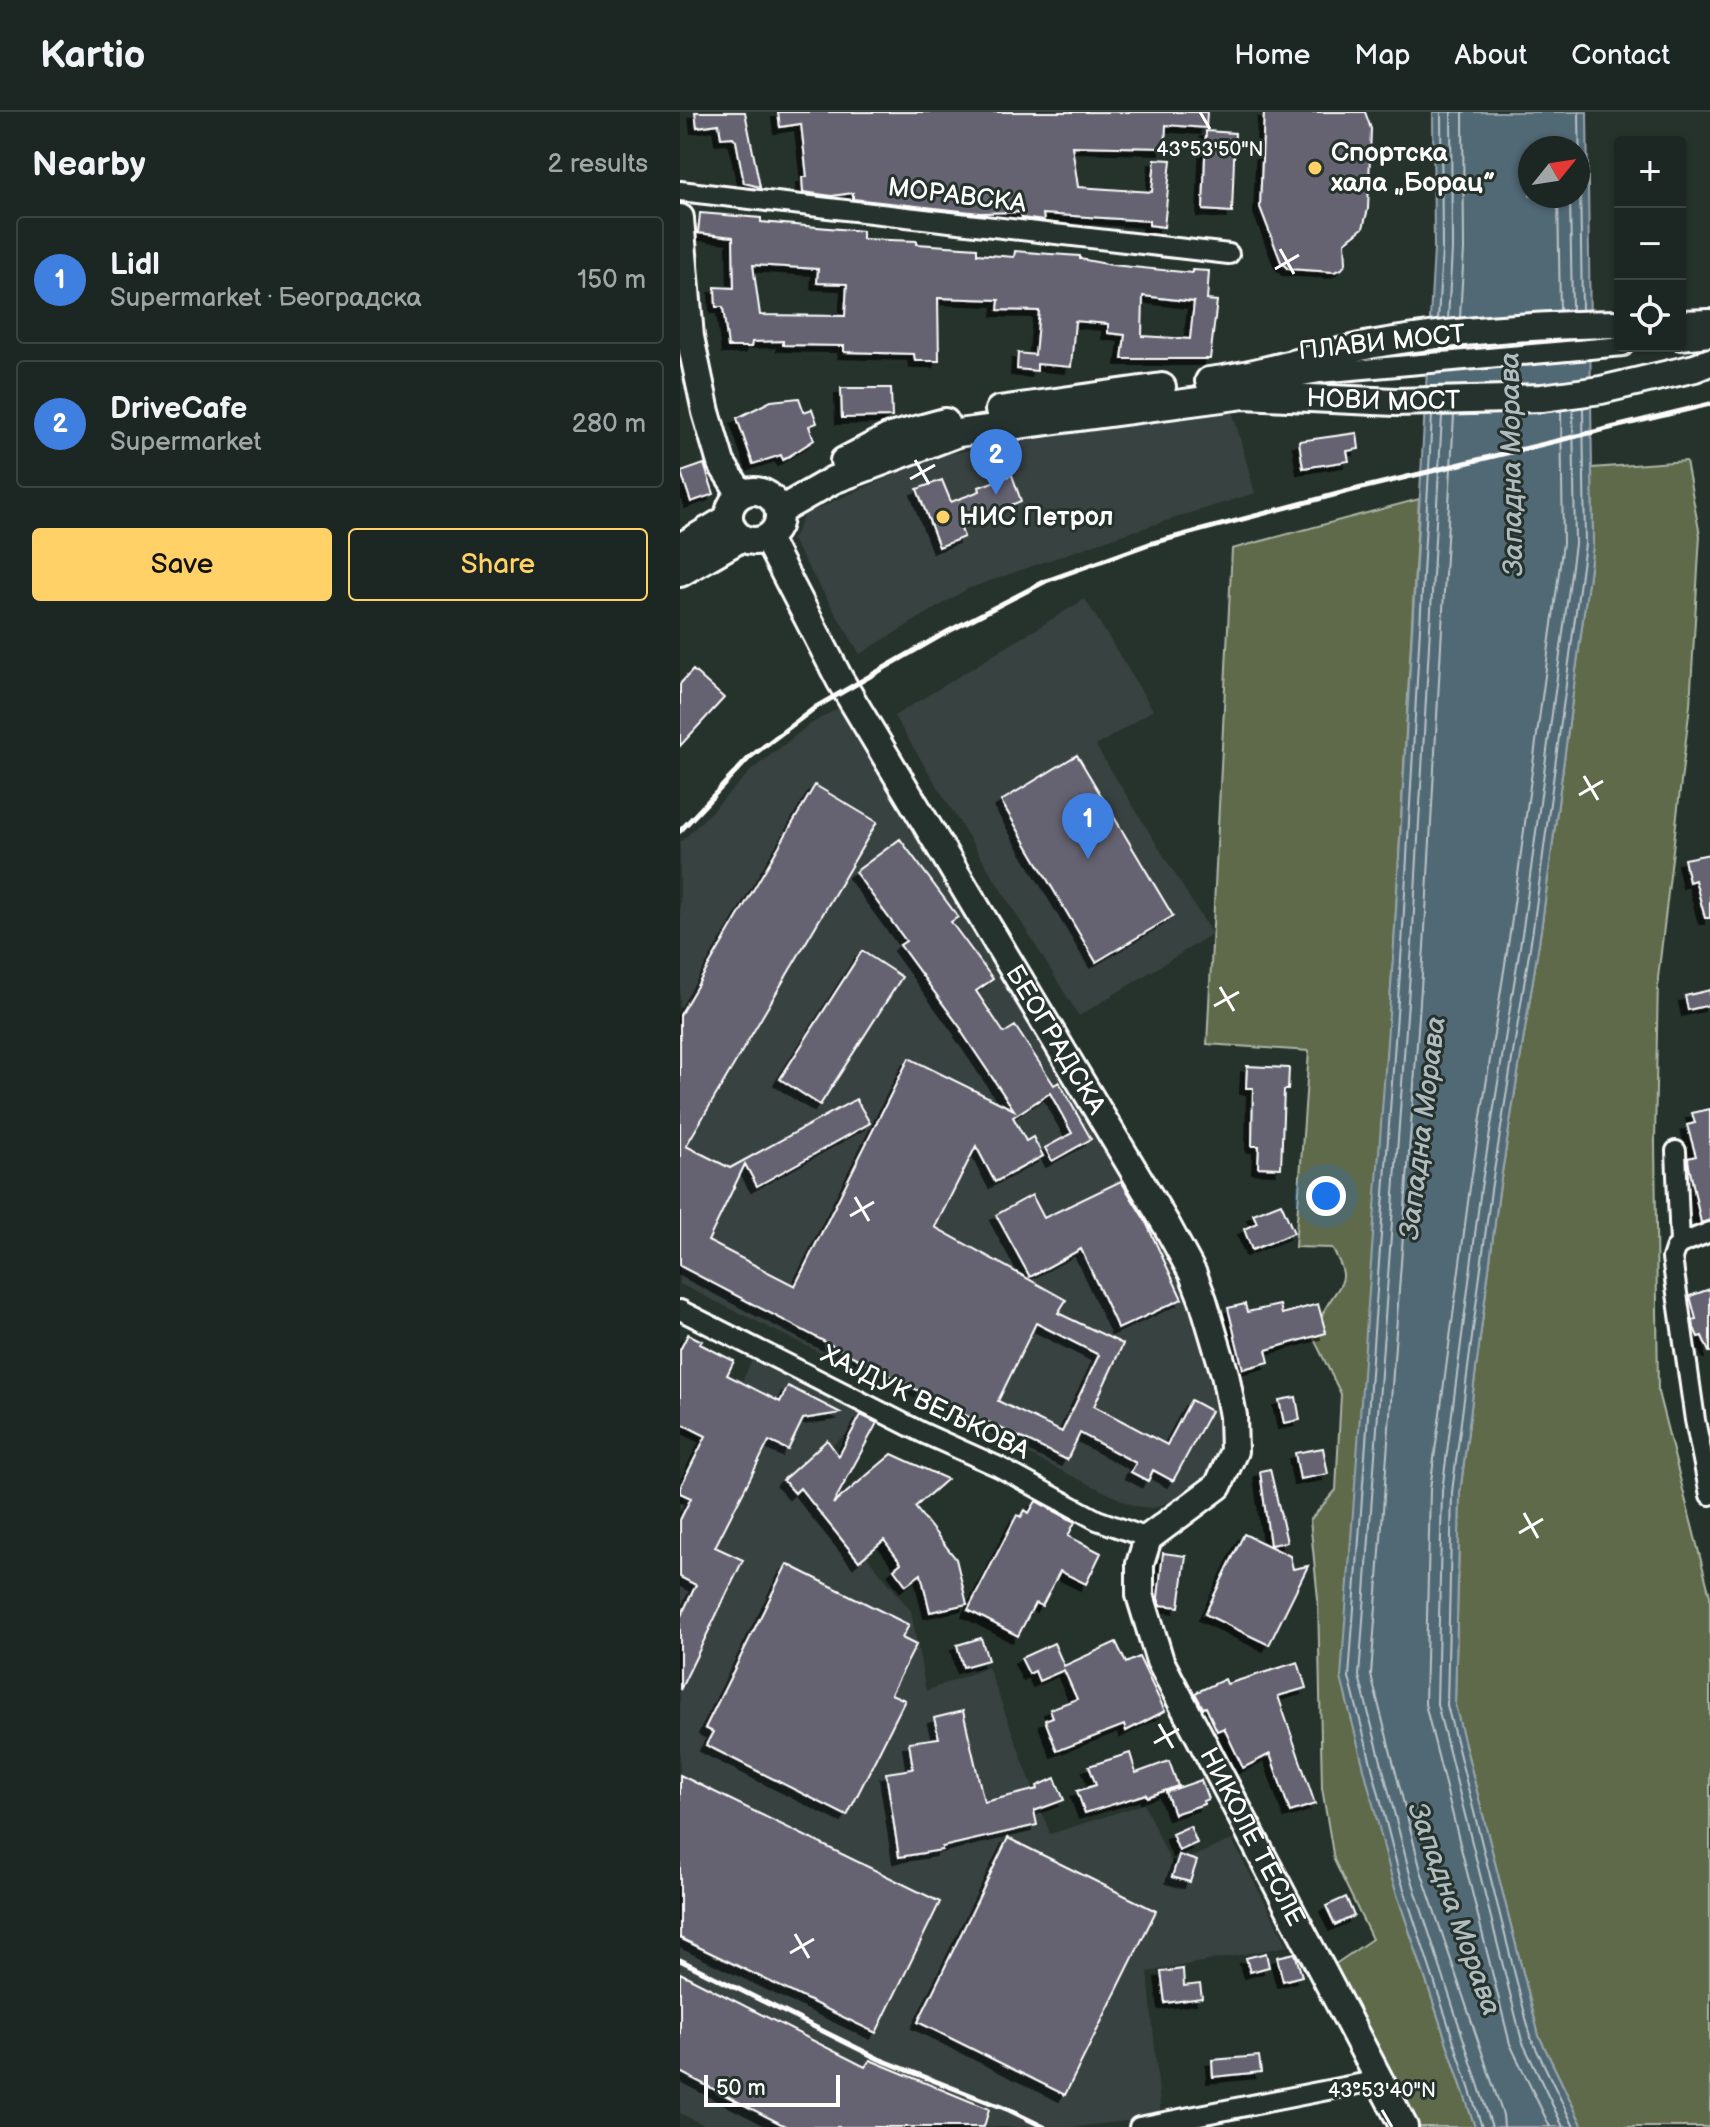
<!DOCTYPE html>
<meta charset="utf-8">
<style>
body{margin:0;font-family:"Balsamiq Sans",sans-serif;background:#252e2a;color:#f1f3f6}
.controls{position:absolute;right:24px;top:24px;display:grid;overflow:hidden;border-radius:8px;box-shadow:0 2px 6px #0004}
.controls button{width:72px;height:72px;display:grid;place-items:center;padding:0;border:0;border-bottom:2px solid #3a4340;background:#1c2622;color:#f1f3f6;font:40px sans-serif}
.compass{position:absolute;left:838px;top:24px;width:72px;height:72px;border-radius:50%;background:#1c2622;box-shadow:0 2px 6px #0004;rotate:60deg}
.scale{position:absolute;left:24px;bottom:20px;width:136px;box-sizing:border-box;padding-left:8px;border:4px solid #fff;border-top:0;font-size:22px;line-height:28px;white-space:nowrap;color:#fff;-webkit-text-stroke:6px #26332d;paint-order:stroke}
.you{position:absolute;left:646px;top:1084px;width:28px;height:28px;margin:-20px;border:6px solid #fff;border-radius:50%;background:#1a73e8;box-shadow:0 0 0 12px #1a73e833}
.badge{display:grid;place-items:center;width:52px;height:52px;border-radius:50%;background:#ffd166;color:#fff;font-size:26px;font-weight:700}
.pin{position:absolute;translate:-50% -66px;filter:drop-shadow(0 2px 4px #0008)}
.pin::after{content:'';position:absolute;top:42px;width:28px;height:24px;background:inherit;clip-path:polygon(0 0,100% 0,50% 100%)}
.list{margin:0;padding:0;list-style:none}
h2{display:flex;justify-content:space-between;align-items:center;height:104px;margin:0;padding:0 32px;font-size:34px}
h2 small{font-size:26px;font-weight:400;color:#a0a5a5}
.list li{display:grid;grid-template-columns:52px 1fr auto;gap:24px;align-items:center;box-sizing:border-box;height:128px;margin:0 16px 16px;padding:0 16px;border:2px solid #3a4340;border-radius:8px}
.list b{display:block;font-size:30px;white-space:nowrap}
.list p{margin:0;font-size:26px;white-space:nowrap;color:#a0a5a5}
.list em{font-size:26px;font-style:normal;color:#a0a5a5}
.actions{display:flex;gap:16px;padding:24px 32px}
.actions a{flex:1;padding:18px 0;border:2px solid #ffd166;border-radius:8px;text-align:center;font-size:28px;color:#ffd166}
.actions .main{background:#ffd166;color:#111}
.icon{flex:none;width:44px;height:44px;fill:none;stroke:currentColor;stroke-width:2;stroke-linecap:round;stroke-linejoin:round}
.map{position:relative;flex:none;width:1030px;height:2015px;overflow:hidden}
header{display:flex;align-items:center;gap:48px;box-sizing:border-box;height:112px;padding:0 40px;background:#1c2622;border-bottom:2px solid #3a4340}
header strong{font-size:38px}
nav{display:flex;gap:44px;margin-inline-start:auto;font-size:28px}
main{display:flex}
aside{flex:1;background:#1c2622}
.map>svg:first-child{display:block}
.built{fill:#394241}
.green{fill:#5e6b4c;stroke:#aeb5a6;stroke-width:2}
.water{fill:#516975;stroke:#97a5ac;stroke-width:2;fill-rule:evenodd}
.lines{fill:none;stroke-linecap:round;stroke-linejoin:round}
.shore{stroke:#b9c3c8;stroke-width:2}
.building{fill:#656471;stroke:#fff;stroke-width:2;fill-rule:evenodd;filter:url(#shadow)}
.street-casing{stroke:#fff;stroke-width:24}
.secondary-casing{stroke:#fff;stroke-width:32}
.street{stroke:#26332d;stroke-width:18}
.secondary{stroke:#26332d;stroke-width:26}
.rail{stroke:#fff;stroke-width:5}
.ticks{fill:none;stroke:#fff;stroke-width:3}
.poi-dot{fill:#ffd166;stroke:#26332d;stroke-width:3}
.labels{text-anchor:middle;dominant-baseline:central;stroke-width:6;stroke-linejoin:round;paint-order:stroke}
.poi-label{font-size:26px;font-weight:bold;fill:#fff;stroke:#26332d;text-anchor:start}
.street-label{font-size:26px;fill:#fff;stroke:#26332d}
.water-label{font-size:28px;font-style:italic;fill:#b1bcc1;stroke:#26332d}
.ticks-label{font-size:20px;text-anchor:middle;fill:#fff;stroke:#26332d;stroke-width:6;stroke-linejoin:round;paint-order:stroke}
</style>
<header>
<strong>Kartio</strong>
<nav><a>Home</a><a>Map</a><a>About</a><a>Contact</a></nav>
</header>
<main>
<aside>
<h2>Nearby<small>2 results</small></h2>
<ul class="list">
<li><span class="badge" style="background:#3f7fe0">1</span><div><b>Lidl</b><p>Supermarket · Београдска</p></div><em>150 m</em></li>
<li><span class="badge" style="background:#3f7fe0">2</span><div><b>DriveCafe</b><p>Supermarket</p></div><em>280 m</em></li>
</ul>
<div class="actions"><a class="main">Save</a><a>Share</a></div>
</aside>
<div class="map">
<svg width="1030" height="2015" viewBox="0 0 1030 2015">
<defs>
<filter id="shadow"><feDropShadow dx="-6" dy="6" stdDeviation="0" flood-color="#0009"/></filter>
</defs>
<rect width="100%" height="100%" fill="#26332d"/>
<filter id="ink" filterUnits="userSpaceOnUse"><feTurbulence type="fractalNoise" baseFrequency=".0125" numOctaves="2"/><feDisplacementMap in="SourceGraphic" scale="16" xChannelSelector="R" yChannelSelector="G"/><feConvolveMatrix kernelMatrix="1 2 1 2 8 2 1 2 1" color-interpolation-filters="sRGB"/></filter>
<g filter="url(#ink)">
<!-- built -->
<path class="built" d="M 552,298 L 575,381 L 438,424 L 287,477 L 180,542 L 112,428 L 125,402 L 254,345 L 344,327 Z
M 405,487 L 473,598 L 416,634 L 532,822 L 399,904 L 214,604 Z
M 160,595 L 402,995 L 506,1182 L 537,1274 L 541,1306 L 538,1345 L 526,1367 L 505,1383 L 474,1396 L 454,1394 L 0,1172 L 0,731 L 74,656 L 129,613 Z
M 72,1249 L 188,1306 L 118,1359 L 231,1499 L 246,1579 L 308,1555 L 370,1722 L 464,1692 L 492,1753 L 552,1728 L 608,1834 L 468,1860 L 481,2005 L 396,2015 L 28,2015 L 0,2001 L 0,1392 Z"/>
<!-- green -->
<path class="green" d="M 1006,349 L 1020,423 L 1010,593 L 978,866 L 975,1029 L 978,1280 L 1030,1484 L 1030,2015 L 903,2015 L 859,1924 L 775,1593 L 780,1381 L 819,1079 L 861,818 L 913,433 L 912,356 Z
M 739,387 L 714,833 L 693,1138 L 712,1767 L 795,2015 L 734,2015 L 651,1855 L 692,1827 L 654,1748 L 642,1676 L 638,1487 L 630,1408 L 656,1378 L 661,1282 L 634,1227 C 638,1217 640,1206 645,1197 C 662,1167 672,1171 652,1136 L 615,1135 L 629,939 L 527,932 L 552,437 Z"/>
<!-- water -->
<path class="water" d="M 753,0 L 907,0 L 913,433 L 861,818 L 819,1079 L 780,1381 L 775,1593 L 859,1924 L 903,2015 L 795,2015 L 712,1767 L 661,1566 L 714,833 L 754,137 ZM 850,36 L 898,36 L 898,84 L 850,84 Z"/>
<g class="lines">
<!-- shore -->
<path class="shore" d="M 899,0 L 902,198
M 878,84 L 880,199
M 890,84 L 892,198
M 780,205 L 784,138 L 783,0
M 768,207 L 772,138 L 771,0
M 758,208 L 762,137 L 761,0
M 774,303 L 744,835 L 691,1563 L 741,1759 L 823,2003 L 824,2015
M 752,304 L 722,833 L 669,1565 L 720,1765 L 802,2015
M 762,304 L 732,834 L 679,1564 L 730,1762 L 812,2015
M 870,2015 L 830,1932 L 745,1592 L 750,1377 L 790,1075 L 831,814 L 883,431 L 881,299
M 883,2015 L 842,1929 L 757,1592 L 762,1379 L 801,1076 L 843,816 L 895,432 L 893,297
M 894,2015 L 851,1926 L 767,1593 L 772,1380 L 811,1078 L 853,817 L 905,432 L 903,296"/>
</g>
<!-- building -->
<path class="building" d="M 15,0 L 65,0 L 80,75 L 64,71 L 56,29 L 53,25 L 41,26 L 39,12 L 17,15 Z
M 98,0 L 527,0 L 526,16 L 486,13 L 485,36 L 392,34 L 398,75 L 472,80 L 475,47 L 491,48 L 484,115 L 469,113 L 469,109 L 363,102 L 364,109 L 342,106 L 341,100 L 300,101 L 173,87 L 173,81 L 152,84 L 123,80 L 122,65 L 127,65 L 121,12 L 100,15 Z
M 584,0 L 685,0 L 691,17 L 688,97 L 683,116 L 665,130 L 666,151 L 662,157 L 654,160 L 608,157 L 601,150 L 580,95 Z
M 526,19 L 555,21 L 552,100 L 523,98 Z
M 20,101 L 81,106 L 81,110 L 182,119 L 182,127 L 237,129 L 237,132 L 297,136 L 297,142 L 334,145 L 335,139 L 370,142 L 400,144 L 400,147 L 432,153 L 512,161 L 512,158 L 529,159 L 527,188 L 537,189 L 530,247 L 442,247 L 445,223 L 428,221 L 428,212 L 395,209 L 391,255 L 357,252 L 357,259 L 337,257 L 338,241 L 355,243 L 359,199 L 318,198 L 319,188 L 258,186 L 259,249 L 235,249 L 234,242 L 164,240 L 164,234 L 103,233 L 103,229 L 72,230 L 71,235 L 48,235 L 43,195 L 36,195 L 35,175 L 54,176 L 53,125 L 18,121 ZM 73,153 L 138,157 L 137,171 L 167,172 L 165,204 L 80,203 ZM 463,184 L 514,190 L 510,227 L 462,224 Z
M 161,276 L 211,276 L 212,305 L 162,306 Z
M 119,286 L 124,300 L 132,297 L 137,311 L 129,314 L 134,328 L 103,348 L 101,343 L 73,352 L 57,306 L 91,289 Z
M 677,321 L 679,337 L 667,339 L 669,349 L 623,356 L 619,329 Z
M 24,352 L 34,382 L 11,390 L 1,360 Z
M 332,363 L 341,389 L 280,414 L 284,425 L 259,435 L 237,377 L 262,368 L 271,390 L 300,379 L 299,375 Z
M 13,558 L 44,586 L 0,634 L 0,572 Z
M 397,643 L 493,804 L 416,850 L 321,689 Z
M 135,673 L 197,710 L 6,1034 L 50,1056 L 176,987 L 190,1011 L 77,1074 L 65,1052 L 28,1129 L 115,1174 L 229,946 L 334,998 L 281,919 L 282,918 L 220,833 L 226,829 L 175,760 L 220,727 L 278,805 L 271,810 L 313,867 L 296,879 L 324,921 L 335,914 L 374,973 L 379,970 L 411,1027 L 372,1049 L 365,1036 L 392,1021 L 370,981 L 333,1005 L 346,1029 L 353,1025 L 363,1044 L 315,1070 L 296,1034 L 255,1115 L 386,1188 L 378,1201 L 443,1232 L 414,1294 L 487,1333 L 511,1288 L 531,1299 L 493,1369 L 473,1358 L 468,1369 L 451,1360 L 456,1351 L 400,1321 L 387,1348 L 308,1310 L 306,1314 L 0,1154 L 0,903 ZM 356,1211 L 419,1243 L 382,1320 L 318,1289 Z
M 1030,742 L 1030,806 L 1025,806 L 1015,768 L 1009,770 L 1004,747 Z
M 182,839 L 222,865 L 140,993 L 100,967 Z
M 1030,878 L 1030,893 L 1008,898 L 1005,884 Z
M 567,954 L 609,956 L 608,978 L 604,978 L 601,1056 L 578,1055 L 579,1034 L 572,1034 L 573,976 L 566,976 Z
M 1030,997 L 1030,1108 L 1021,1111 L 1009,1054 L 1008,1046 L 1016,1044 L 1007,1013 L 1015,1011 L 1012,1001 Z
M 441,1069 L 465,1108 L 502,1187 L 438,1217 L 401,1137 L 350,1165 L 316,1103 L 352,1083 L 364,1106 Z
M 601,1091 L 614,1121 L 572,1138 L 564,1117 L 577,1111 L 573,1102 Z
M 1030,1177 L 1030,1240 L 1029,1240 L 1022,1224 L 1018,1225 L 1014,1216 L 1013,1208 L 1016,1207 L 1010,1184 Z
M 565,1192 L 567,1200 L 600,1193 L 602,1202 L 638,1192 L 646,1221 L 586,1238 L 589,1250 L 563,1257 L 548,1196 Z
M 8,1222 L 22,1229 L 20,1232 L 54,1249 L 47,1263 L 100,1290 L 108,1274 L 161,1301 L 123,1307 L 108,1338 L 89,1329 L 35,1435 L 63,1448 L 0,1578 L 0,1506 L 16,1473 L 0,1465 L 0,1408 L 11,1386 L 0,1381 L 0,1376 L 26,1324 L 0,1311 L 0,1238 Z
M 616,1285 L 620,1308 L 604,1311 L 599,1288 Z
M 181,1303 L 197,1311 L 153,1392 L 212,1342 L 267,1367 L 235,1395 L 276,1447 L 287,1492 L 250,1500 L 241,1462 L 226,1473 L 214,1457 L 221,1451 L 204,1428 L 179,1449 L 120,1376 L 115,1381 L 103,1368 L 147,1328 L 159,1344 Z
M 643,1336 L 648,1362 L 620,1367 L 615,1341 Z
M 590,1357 L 607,1430 L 590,1433 L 580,1359 Z
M 356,1389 L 395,1410 L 388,1424 L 421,1441 L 406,1472 L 380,1459 L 362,1494 L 355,1491 L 338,1524 L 288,1498 L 337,1403 L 341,1405 L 345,1398 L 349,1401 Z
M 564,1422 L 610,1444 L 613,1457 L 628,1454 L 589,1533 L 525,1502 Z
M 483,1441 L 506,1444 L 499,1495 L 480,1493 L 478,1486 Z
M 107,1452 L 229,1513 L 222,1526 L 236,1533 L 211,1582 L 225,1588 L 167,1704 L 26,1633 L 33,1620 L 25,1616 Z
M 301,1526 L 308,1548 L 283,1555 L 277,1533 Z
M 436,1530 L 446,1551 L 459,1545 L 485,1599 L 446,1619 L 444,1613 L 377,1639 L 365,1608 L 373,1605 L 370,1597 L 397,1587 L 384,1558 L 359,1569 L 355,1559 L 349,1562 L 341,1546 L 374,1531 L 384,1554 Z
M 618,1550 L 626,1576 L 598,1584 L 635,1692 L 610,1700 L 590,1642 L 563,1656 L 544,1616 L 537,1619 L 526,1595 L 523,1596 L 515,1581 L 545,1567 L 547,1572 Z
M 283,1599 L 304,1690 L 358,1677 L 357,1674 L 375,1666 L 384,1688 L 354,1699 L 357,1713 L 262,1735 L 262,1738 L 219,1745 L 206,1661 L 233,1657 L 229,1630 L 259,1626 L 254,1606 Z
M 450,1641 L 456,1661 L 489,1649 L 498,1674 L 467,1685 L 466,1682 L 405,1701 L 397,1679 L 416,1673 L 409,1654 Z
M 0,1663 L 260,1790 L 196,1921 L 0,1826 Z
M 521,1668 L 528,1687 L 523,1689 L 524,1692 L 494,1702 L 486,1680 Z
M 510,1714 L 517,1731 L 499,1739 L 492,1722 Z
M 328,1726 L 476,1799 L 385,1983 L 238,1910 Z
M 499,1743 L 517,1749 L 510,1770 L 492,1765 Z
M 666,1785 L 674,1804 L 655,1813 L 646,1794 Z
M 586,1841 L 589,1855 L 570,1860 L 566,1846 Z
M 615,1841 L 622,1864 L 603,1869 L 597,1845 Z
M 503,1857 L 504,1874 L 520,1872 L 522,1886 L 485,1891 L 481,1860 Z
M 0,1861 L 185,1955 L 190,1948 L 309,1997 L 304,2015 L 107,2015 L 0,1960 Z
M 579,1944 L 581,1960 L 533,1965 L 532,1948 Z"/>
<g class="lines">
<defs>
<path id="street" d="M 0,79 L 549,142
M 1000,228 L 1030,225
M 585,270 L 639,261 L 943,234
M 996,1039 L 1000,1132 L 995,1137 L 992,1146 L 1015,1308 L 1030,1383
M 1000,1132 L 1030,1120
M 0,1198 L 243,1321 L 319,1355 L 417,1408 L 468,1426
M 459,2015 L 699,1968"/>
<g id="secondary">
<path d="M 0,106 L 10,225 L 26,300 L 41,351 L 61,382"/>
<path d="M 1000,212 L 1030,211"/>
<path d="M 529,269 C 584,262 636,244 690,233 C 773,218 856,213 940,212"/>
<path d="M 319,298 L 482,275"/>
<path d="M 164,349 L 210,325 L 265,310"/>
<circle cx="74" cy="404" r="25"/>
<path id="s1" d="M 99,399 L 153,368 L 278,321 L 564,283 L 716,290 L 862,286 L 921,278 L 1015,256 L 1030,250"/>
<path id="s2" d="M 87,427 L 160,568 L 487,1114 L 513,1162 L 523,1188 L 545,1262 L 553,1304 L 554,1339 L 538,1374 L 468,1426 L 460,1452 L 460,1483 L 480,1549 L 724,2015"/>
<path d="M 0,435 L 49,406"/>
<path d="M 0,461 L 61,426"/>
</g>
</defs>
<!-- street casing -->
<use href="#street" class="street-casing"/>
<!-- secondary casing -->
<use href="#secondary" class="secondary-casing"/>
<!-- street -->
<use href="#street" class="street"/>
<!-- secondary -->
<use href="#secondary" class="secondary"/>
<!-- rail -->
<path class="rail" d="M 0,719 L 70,645 L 136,595 L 267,520 L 366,469 L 469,432 L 665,380 L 1030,292
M 0,1848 L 199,1947 L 329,1998 L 364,2015"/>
</g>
</g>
<!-- ticks -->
<path class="ticks" d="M 520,0 L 530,17M 600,137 L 614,162M 595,157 L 619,143M 235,348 L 249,372M 230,367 L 255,353M 904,664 L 918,688M 899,683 L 923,669M 540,875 L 554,899M 534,894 L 559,880M 175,1085 L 189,1109M 170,1104 L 194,1090M 844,1401 L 858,1426M 839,1421 L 863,1407M 479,1612 L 493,1636M 474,1631 L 499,1617M 115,1822 L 129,1846M 110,1841 L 134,1827M 702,1998 L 712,2015"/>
<!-- markers -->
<g class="poi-dot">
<circle cx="635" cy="56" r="8"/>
<circle cx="263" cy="405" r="8"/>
</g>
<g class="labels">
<!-- poi labels -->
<g class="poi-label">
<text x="651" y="41">Спортска<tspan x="651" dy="30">хала „Борац”</tspan></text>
<text x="279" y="405">НИС Петрол</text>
</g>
<!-- street labels -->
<g class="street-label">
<text transform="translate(277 84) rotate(7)">МОРАВСКА</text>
<text transform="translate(702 231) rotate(-6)">ПЛАВИ МОСТ</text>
<text stroke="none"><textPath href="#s1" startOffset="624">НОВИ МОСТ</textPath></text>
<text stroke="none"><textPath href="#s2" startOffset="578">БЕОГРАДСКА</textPath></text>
<text transform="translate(245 1291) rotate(26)">ХАЈДУК ВЕЉКОВА</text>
<text stroke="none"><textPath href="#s2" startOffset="1484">НИКОЛЕ ТЕСЛЕ</textPath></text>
</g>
<!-- water labels -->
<g class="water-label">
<text transform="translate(832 352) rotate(-91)">Западна Морава</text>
<text transform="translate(743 1016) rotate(-83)">Западна Морава</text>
<text transform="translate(774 1797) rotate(70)">Западна Морава</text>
</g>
</g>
<g class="ticks-label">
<text x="530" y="44">43°53'50"N</text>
<text x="702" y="1985">43°53'40"N</text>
</g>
</svg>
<div class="controls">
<button>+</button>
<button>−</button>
<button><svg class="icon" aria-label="locate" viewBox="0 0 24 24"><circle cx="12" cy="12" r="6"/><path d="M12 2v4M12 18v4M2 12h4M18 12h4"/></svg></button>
</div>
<svg class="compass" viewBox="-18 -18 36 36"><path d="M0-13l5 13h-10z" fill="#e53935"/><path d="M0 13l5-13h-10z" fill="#a0a5a5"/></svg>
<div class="scale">50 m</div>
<div class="you"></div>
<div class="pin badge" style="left:408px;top:747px;background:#3f7fe0">1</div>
<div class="pin badge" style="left:316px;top:383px;background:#3f7fe0">2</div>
</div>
</main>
